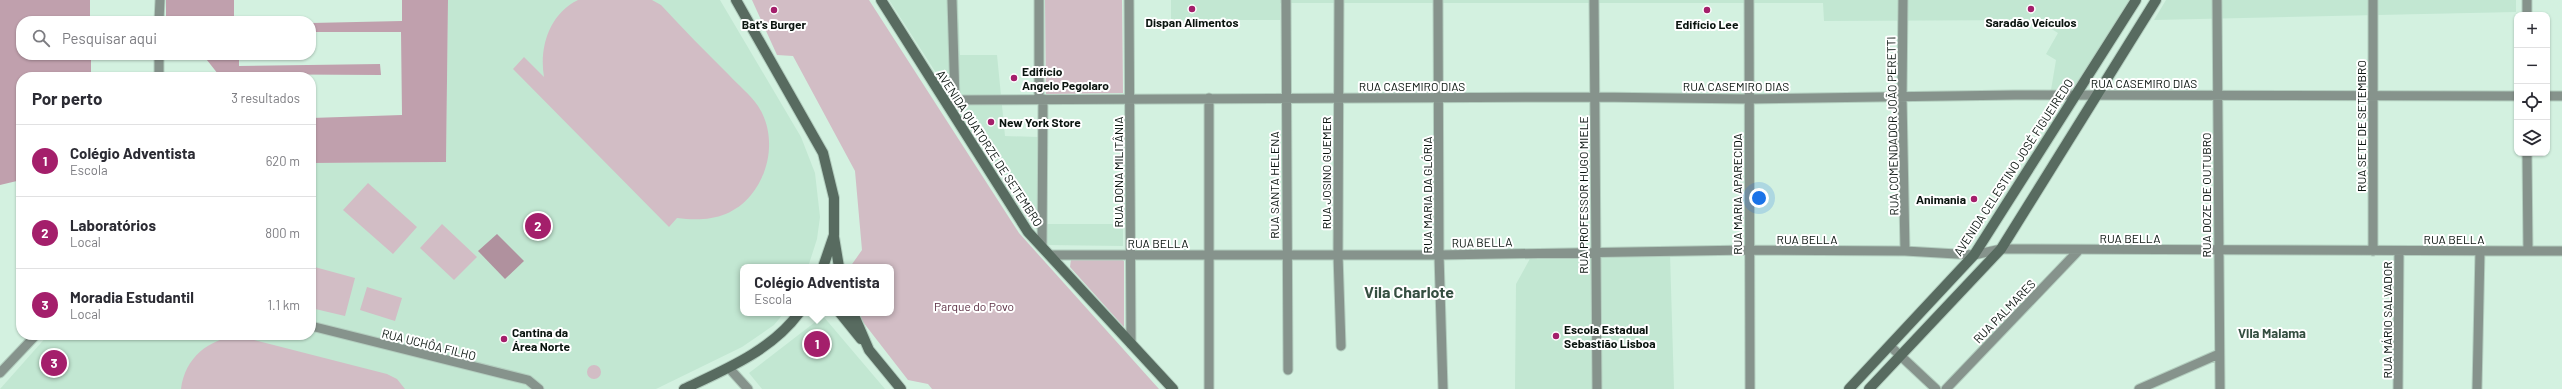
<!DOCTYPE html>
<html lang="pt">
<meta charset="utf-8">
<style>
body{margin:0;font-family:Barlow,sans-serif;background:#f2f2f3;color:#2b2b33}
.controls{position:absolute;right:12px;top:12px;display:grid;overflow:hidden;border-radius:8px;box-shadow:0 1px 3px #0004}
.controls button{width:36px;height:36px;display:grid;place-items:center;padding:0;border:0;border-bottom:1px solid #e1e1e2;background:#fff;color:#2b2b33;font:20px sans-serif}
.you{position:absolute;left:1759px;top:198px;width:14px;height:14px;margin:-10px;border:3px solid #fff;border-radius:50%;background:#1a73e8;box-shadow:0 0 0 6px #1a73e833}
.badge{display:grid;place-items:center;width:26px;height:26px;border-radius:50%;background:#a41f6b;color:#fff;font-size:13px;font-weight:700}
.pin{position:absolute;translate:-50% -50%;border:2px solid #fff;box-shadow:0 1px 4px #0006}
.popup{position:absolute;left:740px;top:264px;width:154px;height:52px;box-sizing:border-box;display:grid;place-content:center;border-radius:8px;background:#fff;filter:drop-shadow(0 1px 3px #0005);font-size:13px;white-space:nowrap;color:#7c7c81}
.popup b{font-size:15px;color:#2b2b33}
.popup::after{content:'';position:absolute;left:50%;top:100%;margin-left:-8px;border:8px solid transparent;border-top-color:#fff}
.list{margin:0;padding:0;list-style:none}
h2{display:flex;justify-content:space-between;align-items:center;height:52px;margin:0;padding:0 16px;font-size:17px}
h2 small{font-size:13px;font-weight:400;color:#7c7c81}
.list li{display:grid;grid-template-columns:26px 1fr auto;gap:12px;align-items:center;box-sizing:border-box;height:72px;padding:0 16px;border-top:1px solid #e1e1e2}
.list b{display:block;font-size:15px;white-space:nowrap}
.list p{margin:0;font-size:13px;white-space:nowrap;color:#7c7c81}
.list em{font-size:13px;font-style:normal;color:#7c7c81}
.icon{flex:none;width:22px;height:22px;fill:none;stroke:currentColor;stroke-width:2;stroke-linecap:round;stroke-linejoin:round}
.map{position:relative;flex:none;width:2562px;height:389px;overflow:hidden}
.search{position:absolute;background:#fff;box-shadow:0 1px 3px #0004;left:16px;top:16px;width:300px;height:44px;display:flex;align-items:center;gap:10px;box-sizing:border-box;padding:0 14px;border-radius:16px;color:#7c7c81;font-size:15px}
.panel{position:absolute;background:#fff;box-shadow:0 1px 3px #0004;left:16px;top:72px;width:300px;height:268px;border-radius:16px}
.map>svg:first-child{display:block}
.built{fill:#c2e7d2}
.green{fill:#d2bdc5}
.forest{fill:#c0a0ad}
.water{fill:#b0919e}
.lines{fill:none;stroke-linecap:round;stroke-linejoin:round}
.street-casing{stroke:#b3cebf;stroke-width:11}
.secondary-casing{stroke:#b3cebf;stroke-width:12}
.street{stroke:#86938c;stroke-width:9}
.secondary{stroke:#586b60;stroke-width:10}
.poi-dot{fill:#a41f6b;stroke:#fff;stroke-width:1.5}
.labels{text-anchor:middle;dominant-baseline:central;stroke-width:4;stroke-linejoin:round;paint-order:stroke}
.poi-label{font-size:12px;font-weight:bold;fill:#0a140f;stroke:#fff}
.street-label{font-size:12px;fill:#0a140f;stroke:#fff}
.park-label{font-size:12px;fill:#5a2d42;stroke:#fff}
.neighbourhood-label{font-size:13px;font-weight:bold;fill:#344e40;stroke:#fff}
.district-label{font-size:16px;font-weight:bold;fill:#344e40;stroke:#fff}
</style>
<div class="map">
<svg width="2562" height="389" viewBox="0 0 2562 389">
<rect width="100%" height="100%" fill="#d3f1e0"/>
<!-- built -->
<path class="built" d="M 448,0 L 720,0 L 801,137 L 815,173 L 820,217 L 817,239 L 808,267 L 743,267 L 743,313 L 784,313 L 774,325 L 742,347 L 656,389 L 0,389 L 48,335 L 311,335 L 311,163 L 446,162 Z
M 889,0 L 958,0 L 960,55 L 997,55 L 1005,136 L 1038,137 L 1038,224 L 1123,224 L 1123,246 L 1047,245 Z
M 1171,0 L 2131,0 L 2073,92 L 2051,90 L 2056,60 L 2046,54 L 2058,33 L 2037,20 L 1824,21 L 1823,3 L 1280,3 L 1280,20 L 1171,20 Z
M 2166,0 L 2516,0 L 2516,12 L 2154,20 Z
M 1670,254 L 1674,389 L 1515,389 L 1516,284 L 1532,255 Z
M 823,316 L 885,389 L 762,389 L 749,373 Z"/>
<!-- green -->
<path class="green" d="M 578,0 L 652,0 L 661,5 C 683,29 706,52 729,75 C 738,85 751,95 758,106 C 776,133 771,171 751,195 C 732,218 706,222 677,218 L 669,227 L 513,69 L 524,57 L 544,77 C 539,48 549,14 578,0 Z
M 752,0 L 869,0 L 1019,233 L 1159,389 L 932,389 L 928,384 L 908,380 L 863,322 L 859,313 L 891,313 L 891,267 L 850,267 L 862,250 L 855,171 L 793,56 L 777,55 Z
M 1045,0 L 1122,0 L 1123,93 L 1046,94 Z
M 368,183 L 417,227 L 393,254 L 343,210 Z
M 442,224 L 477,257 L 454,280 L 420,248 Z
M 1071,259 L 1121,259 L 1124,261 L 1124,327 L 1070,267 Z
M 311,266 L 355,278 L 345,316 L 311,308 Z
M 367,287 L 402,298 L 395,321 L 360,310 Z
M 238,336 L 387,374 L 397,379 L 405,389 L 181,389 C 185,358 208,339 238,336 Z
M587 372a7 7 0 1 1 14 0a7 7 0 1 1-14 0Z"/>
<!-- forest -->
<path class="forest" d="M 0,0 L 90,0 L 90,21 L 21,21 L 21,55 L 91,55 L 91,77 L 21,77 L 21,180 L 0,185 Z
M 166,0 L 234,0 L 234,17 L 230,21 L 166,21 Z
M 402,0 L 448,0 L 446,162 L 311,163 L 311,118 L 402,115 L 401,32 L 311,32 L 311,23 L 402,21 Z
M 203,55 L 239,55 L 239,66 L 380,64 L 381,75 L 218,74 Z"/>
<!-- water -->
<path class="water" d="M 497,234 L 524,261 L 505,279 L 478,251 Z"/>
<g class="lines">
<defs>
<path id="street" d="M 952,0 L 955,100
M 1039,0 L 1039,99
M 1129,0 L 1131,344
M 1286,0 L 1288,370
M 1339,0 L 1338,255 L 1341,346
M 1438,0 L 1439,255 L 1443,389
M 1594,0 L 1597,389
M 1749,0 L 1750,389
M 1903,0 L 1902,98 L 1905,251
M 2217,0 L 2220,389
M 2373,0 L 2373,251
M 2527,15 L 2527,0
M 159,21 L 160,0
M 159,77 L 159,55
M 2547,96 L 2562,96
M 955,100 L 1595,97 L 1749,99 L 2015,95 L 2517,96
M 2527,153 L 2528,251
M 1042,246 L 1043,99
M 1050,255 L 1439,255 L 1749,250 L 1905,251 L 1974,255 L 2001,249 L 2562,251
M 311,326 L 528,380 L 539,389
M 1890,346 L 1936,389
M 729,368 L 748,389
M 0,373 L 36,335
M 1209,389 L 1209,98
M 1946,389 L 2079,250
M 2139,389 L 2219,354
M 2398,389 L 2399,251
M 2477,389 L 2480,251"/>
<path id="secondary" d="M 736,0 L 823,153 L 834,198 L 834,235 L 823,267
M 881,0 L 1028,232 L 1173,389
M 834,237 L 839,267
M 840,313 L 861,339
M 853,313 L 869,350 L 901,389
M 684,389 C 724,370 771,351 799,313
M 1849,389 L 1974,255 L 2136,0
M 1869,389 L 2001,249 L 2156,0"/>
</defs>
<!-- street casing -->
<use href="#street" class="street-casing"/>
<!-- secondary casing -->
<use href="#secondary" class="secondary-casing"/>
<!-- street -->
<use href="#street" class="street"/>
<!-- secondary -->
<use href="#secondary" class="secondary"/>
</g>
<!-- markers -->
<g class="poi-dot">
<circle cx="1192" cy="9" r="4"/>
<circle cx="2031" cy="9" r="4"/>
<circle cx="774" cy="10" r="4"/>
<circle cx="1707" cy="10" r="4"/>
<circle cx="1014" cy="78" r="4"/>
<circle cx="991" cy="122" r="4"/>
<circle cx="1974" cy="199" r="4"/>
<circle cx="1556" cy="336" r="4"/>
<circle cx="504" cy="339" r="4"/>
</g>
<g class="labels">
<!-- poi labels -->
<g class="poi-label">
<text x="1192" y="22">Dispan Alimentos</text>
<text x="2031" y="22">Saradão Veículos</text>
<text x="774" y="24">Bat's Burger</text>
<text x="1707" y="24">Edifício Lee</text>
<text x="1022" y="71" text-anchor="start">Edifício<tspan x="1022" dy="14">Angelo Pegolaro</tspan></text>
<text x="999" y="122" text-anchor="start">New York Store</text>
<text x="1966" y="199" text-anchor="end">Animania</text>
<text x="1564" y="329" text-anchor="start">Escola Estadual<tspan x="1564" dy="14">Sebastião Lisboa</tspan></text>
<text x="512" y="332" text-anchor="start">Cantina da<tspan x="512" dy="14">Área Norte</tspan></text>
</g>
<!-- street labels -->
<g class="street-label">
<text x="2144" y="83">RUA CASEMIRO DIAS</text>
<text x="1412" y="86">RUA CASEMIRO DIAS</text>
<text x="1736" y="86">RUA CASEMIRO DIAS</text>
<text transform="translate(1892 126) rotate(-91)">RUA COMENDADOR JOÃO PERETTI</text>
<text transform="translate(2361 126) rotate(-90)">RUA SETE DE SETEMBRO</text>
<text transform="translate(990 148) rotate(57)">AVENIDA QUATORZE DE SETEMBRO</text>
<text transform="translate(2013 167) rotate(-57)">AVENIDA CELESTINO JOSÉ FIGUEIREDO</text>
<text transform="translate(1118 172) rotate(-90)">RUA DONA MILITÂNIA</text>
<text transform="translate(1326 173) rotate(-90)">RUA JOSINO GUEMER</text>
<text transform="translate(1274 185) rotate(-90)">RUA SANTA HELENA</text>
<text transform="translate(1737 194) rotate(-90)">RUA MARIA APARECIDA</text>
<text transform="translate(1427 195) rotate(-90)">RUA MARIA DA GLÓRIA</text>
<text transform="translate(1583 195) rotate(-90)">RUA PROFESSOR HUGO MIELE</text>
<text transform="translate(2206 195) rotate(-90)">RUA DOZE DE OUTUBRO</text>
<text x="2130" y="238">RUA BELLA</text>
<text x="1807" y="239">RUA BELLA</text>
<text x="2454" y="239">RUA BELLA</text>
<text transform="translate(1482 242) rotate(-1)">RUA BELLA</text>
<text x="1158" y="243">RUA BELLA</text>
<text transform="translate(2004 311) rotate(-46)">RUA PALMARES</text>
<text transform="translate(2387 320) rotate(-90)">RUA MÁRIO SALVADOR</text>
<text transform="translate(429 344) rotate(14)">RUA UCHÔA FILHO</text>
</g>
<!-- park labels -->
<g class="park-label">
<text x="974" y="306">Parque do Povo</text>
</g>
<!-- neighbourhood labels -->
<g class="neighbourhood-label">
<text x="2272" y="333">Vila Malama</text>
</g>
<!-- district labels -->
<g class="district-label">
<text x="1409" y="291">Vila Charlote</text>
</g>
</g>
</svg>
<div class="controls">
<button>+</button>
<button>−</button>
<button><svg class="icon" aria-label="locate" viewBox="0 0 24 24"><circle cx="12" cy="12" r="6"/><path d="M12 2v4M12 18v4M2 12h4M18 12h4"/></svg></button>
<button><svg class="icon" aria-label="layers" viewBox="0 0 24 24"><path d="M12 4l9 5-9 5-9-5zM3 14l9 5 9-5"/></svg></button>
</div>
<div class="you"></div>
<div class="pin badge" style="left:817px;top:344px">1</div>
<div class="popup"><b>Colégio Adventista</b>Escola</div>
<div class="pin badge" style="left:538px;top:226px">2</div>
<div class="pin badge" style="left:54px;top:363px">3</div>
<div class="search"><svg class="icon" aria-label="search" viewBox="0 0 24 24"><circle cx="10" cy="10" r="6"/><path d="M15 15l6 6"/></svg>Pesquisar aqui</div>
<section class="panel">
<h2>Por perto<small>3 resultados</small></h2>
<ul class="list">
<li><span class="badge">1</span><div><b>Colégio Adventista</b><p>Escola</p></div><em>620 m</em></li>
<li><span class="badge">2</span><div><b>Laboratórios</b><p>Local</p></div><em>800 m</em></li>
<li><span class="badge">3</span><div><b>Moradia Estudantil</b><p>Local</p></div><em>1.1 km</em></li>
</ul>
</section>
</div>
